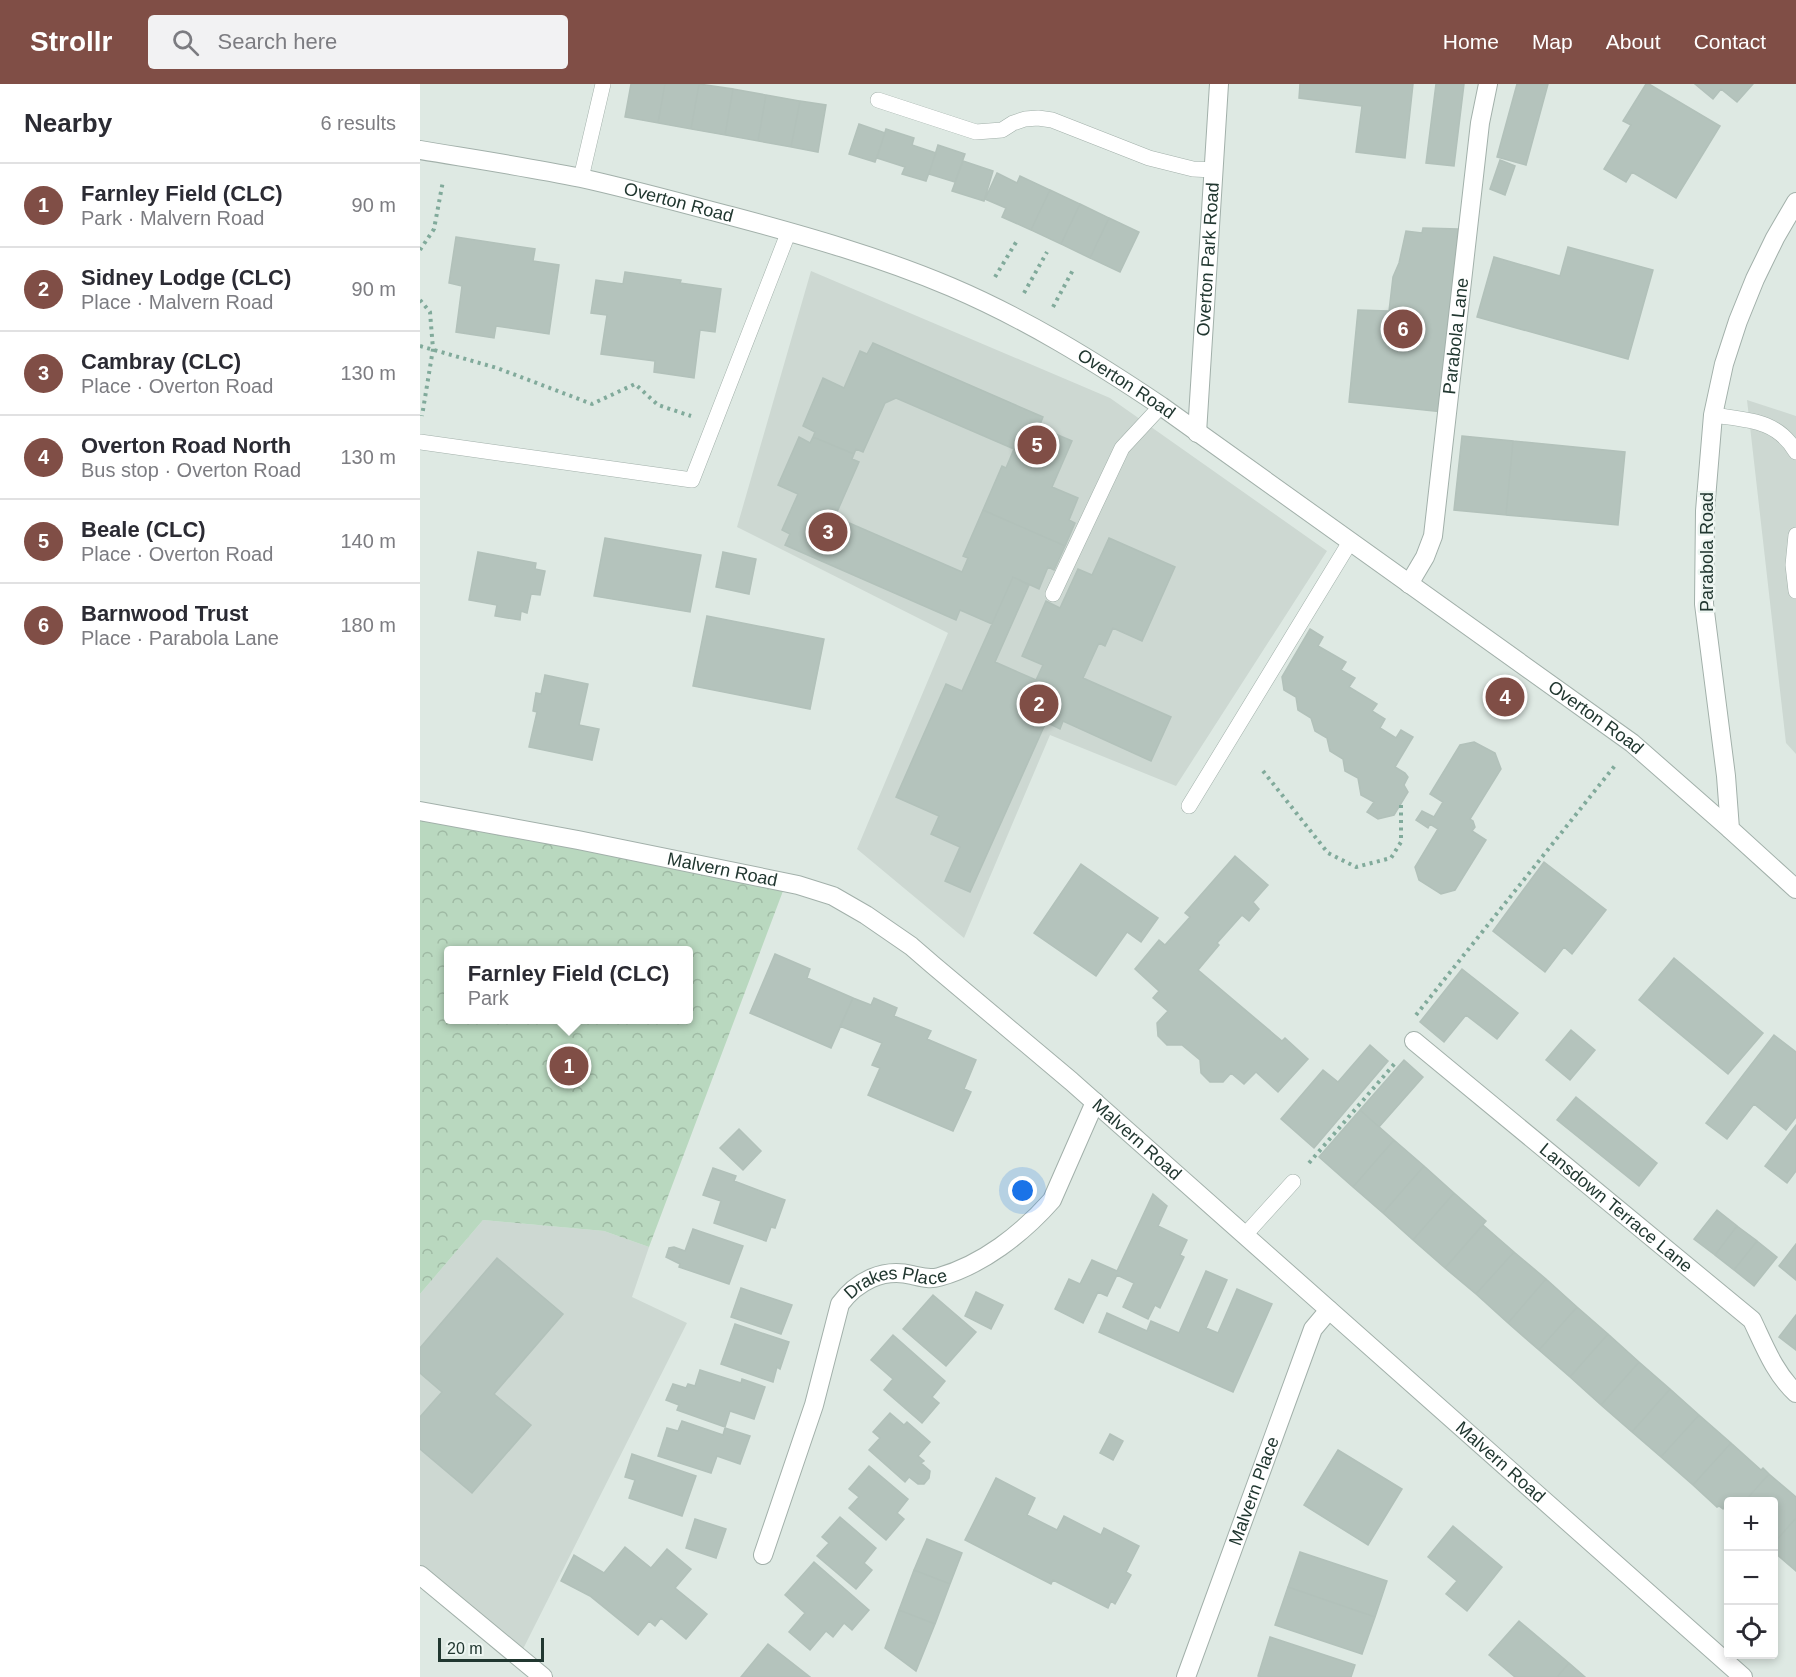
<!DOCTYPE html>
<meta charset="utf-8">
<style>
body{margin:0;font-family:Helvetica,sans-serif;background:#f2f2f3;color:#2b2b33}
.controls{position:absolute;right:18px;bottom:18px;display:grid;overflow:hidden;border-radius:6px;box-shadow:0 3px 9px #0003}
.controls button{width:54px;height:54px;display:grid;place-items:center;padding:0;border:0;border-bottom:2px solid #e1e1e2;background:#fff;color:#2b2b33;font:30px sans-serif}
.scale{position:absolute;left:18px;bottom:15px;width:106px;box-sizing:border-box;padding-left:6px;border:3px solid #213730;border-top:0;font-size:16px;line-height:21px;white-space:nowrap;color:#213730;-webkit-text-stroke:4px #eef6f2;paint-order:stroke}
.you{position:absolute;left:603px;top:1107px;width:21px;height:21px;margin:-15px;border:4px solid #fff;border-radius:50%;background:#1a73e8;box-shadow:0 0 0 9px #1a73e833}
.badge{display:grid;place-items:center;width:39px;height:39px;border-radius:50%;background:#804e46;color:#fff;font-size:20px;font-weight:700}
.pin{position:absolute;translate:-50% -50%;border:3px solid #fff;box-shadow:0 2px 6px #0006}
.popup{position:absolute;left:24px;top:862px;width:249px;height:78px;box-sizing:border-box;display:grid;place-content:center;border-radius:6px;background:#fff;filter:drop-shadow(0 2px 4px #0005);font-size:20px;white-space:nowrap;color:#7c7c81}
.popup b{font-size:22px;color:#2b2b33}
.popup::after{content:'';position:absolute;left:50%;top:100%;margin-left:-12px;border:12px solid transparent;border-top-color:#fff}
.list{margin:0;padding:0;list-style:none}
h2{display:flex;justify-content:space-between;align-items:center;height:78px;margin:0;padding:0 24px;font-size:26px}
h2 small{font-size:20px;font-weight:400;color:#7c7c81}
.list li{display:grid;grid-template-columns:39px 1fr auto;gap:18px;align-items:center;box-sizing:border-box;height:84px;padding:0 24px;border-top:2px solid #e1e1e2}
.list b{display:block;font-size:22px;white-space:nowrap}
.list p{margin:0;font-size:20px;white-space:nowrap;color:#7c7c81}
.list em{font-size:20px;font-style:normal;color:#7c7c81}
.icon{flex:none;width:33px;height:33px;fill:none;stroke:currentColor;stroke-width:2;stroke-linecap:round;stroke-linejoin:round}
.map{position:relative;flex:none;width:1376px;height:1593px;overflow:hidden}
header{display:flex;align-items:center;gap:36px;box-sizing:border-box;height:84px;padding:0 30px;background:#804e46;color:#fff}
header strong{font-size:28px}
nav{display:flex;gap:33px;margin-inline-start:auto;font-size:21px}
.search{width:420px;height:54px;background:#f2f2f3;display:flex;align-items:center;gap:15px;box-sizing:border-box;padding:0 21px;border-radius:6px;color:#7c7c81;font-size:22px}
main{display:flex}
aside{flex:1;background:#fff}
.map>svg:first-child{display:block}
.built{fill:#cdd8d2}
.park{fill:url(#park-crowns);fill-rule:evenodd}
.building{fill:#b4c3bc;stroke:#b2c1ba;stroke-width:1.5}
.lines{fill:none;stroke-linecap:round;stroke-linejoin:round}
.lane-casing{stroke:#a2b0aa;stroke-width:16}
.street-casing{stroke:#a2b0aa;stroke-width:20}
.path{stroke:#81aa9b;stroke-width:4;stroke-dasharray:3 4.5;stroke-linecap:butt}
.lane{stroke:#fff;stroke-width:15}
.street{stroke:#fff;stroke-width:18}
.labels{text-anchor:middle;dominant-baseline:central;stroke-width:5;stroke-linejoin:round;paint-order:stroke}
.street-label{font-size:18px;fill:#213730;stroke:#eef6f2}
</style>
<header>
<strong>Strollr</strong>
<div class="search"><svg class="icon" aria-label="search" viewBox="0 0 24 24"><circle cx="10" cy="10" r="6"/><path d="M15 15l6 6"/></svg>Search here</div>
<nav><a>Home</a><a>Map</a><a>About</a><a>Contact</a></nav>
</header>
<main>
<aside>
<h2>Nearby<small>6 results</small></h2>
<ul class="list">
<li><span class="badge">1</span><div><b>Farnley Field (CLC)</b><p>Park · Malvern Road</p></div><em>90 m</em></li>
<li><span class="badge">2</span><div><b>Sidney Lodge (CLC)</b><p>Place · Malvern Road</p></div><em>90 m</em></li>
<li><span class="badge">3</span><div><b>Cambray (CLC)</b><p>Place · Overton Road</p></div><em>130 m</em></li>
<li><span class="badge">4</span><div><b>Overton Road North</b><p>Bus stop · Overton Road</p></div><em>130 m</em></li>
<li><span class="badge">5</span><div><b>Beale (CLC)</b><p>Place · Overton Road</p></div><em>140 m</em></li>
<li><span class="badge">6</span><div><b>Barnwood Trust</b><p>Place · Parabola Lane</p></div><em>180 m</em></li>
</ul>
</aside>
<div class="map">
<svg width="1376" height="1593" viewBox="0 0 1376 1593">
<defs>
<pattern id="park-crowns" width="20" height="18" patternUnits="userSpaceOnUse" patternTransform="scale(1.5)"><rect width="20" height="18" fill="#b9d8bf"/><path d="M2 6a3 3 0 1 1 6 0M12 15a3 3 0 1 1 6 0" fill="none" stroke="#9fbaa4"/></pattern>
</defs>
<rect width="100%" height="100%" fill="#dee9e3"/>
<!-- built -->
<path class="built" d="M 391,187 L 690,314 L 907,467 L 756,702 L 630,651 L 544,854 L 437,765 L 528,549 L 317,443 Z
M 1327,316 L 1376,332 L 1376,670 L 1366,659 Z
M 63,1136 L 184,1147 L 229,1163 L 212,1213 L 267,1239 L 99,1573 L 0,1491 L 0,1210 Z"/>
<!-- park -->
<path class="park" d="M 0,727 L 366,799 L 229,1163 L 184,1147 L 63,1136 L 0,1210 ZM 29,866 L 269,866 L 269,936 L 29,936 Z"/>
<!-- building -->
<path class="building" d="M 211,0 L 245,0 L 238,39 L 205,33 Z
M 245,0 L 279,0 L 271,45 L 238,39 Z
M 279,0 L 313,5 L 305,51 L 271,45 Z
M 880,0 L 993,0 L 985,74 L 936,68 L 942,22 L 879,14 Z
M 1016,0 L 1044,0 L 1034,82 L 1006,79 Z
M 1097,0 L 1128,0 L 1106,81 L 1077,73 Z
M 1226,0 L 1229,0 L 1300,42 L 1256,114 L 1212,88 L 1206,98 L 1184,85 L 1211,41 L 1203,37 Z
M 1275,0 L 1333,0 L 1317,18 L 1301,5 L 1293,15 Z
M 313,5 L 346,11 L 338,57 L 305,51 Z
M 346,11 L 380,17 L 371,63 L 338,57 Z
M 380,17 L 406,21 L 398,68 L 371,63 Z
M 439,40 L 465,49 L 455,78 L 429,70 Z
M 466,45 L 494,54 L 492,61 L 516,69 L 506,97 L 482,90 L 485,83 L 457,74 Z
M 518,61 L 545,70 L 535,98 L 509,90 Z
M 1080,76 L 1095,82 L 1085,111 L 1070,105 Z
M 543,77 L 573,87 L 564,117 L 532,107 Z
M 577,89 L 597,99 L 600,92 L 630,106 L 611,146 L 582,133 L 586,124 L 565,115 Z
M 630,106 L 660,120 L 641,160 L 611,146 Z
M 660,120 L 689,134 L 670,174 L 641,160 Z
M 689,134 L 719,148 L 700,188 L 670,174 Z
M 1003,144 L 1038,145 L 1023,328 L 929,318 L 938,226 L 969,227 L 973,193 L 979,179 L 986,147 L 1002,149 Z
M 36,153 L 115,165 L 113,177 L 139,181 L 129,250 L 76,242 L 74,254 L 36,248 L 42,202 L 29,199 Z
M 1148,163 L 1233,186 L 1208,275 L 1057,233 L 1074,173 L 1140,192 Z
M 205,188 L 261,196 L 260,199 L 301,205 L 295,248 L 280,246 L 274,294 L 234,288 L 235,277 L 181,270 L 187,231 L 171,229 L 176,196 L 203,200 Z
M 453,259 L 623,333 L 619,343 L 652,357 L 632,403 L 658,414 L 649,436 L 655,439 L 645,462 L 563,426 L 582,382 L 586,384 L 594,365 L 476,314 L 465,319 L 443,368 L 436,365 L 434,370 L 393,353 L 395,348 L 383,342 L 403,294 L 424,304 L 440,267 L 447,270 Z
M 1042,352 L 1093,357 L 1086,431 L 1034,426 Z
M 379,353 L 390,359 L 393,353 L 434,370 L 432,375 L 439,378 L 417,428 L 420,435 L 542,488 L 548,474 L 543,472 L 563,426 L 645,462 L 634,486 L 628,483 L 619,505 L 593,493 L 572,540 L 540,526 L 536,536 L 365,461 L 370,450 L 362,446 L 378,410 L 358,401 Z
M 1093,357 L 1205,368 L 1198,441 L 1086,431 Z
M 185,454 L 281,471 L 270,528 L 174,512 Z
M 689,454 L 755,483 L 722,557 L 693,544 L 685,562 L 679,559 L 663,594 L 751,633 L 731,677 L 643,637 L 640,645 L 626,638 L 550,808 L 525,797 L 540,763 L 511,750 L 519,732 L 476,713 L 526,600 L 542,607 L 593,493 L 609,501 L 575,578 L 616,596 L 623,581 L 602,572 L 626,517 L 640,524 L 658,485 L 672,491 Z
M 58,468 L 116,479 L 115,485 L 125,487 L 120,511 L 111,510 L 107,529 L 101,527 L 100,536 L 75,532 L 77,521 L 49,516 Z
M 303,468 L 336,475 L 329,510 L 296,503 Z
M 287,532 L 404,555 L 390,625 L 273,602 Z
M 890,545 L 903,553 L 898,562 L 926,578 L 921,586 L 935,594 L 929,603 L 957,620 L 952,627 L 965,635 L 960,644 L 976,654 L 981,646 L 993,653 L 975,683 L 985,689 L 988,693 L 984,701 L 988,708 L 974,731 L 958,735 L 947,728 L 954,718 L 941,711 L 938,694 L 925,687 L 923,675 L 910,667 L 907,654 L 895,647 L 891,634 L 878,626 L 876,613 L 864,606 L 862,593 Z
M 125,591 L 168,600 L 159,641 L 179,645 L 172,676 L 109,663 L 117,628 L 113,627 L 116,609 L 121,610 Z
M 1054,658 L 1075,669 L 1081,685 L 1050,735 L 1053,737 L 1055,743 L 1052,747 L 1066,756 L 1035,806 L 1021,810 L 999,796 L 995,783 L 1018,745 L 1010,740 L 1008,744 L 996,736 L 1002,727 L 1014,733 L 1023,718 L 1010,710 L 1040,661 Z
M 815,772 L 848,801 L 833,818 L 839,825 L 829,837 L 822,831 L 797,859 L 799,861 L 778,886 L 862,957 L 865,954 L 888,975 L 858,1008 L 836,988 L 824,1000 L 811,989 L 803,998 L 790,998 L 781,989 L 780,976 L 762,961 L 747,961 L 738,952 L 737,939 L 748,927 L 733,914 L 739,907 L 715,885 L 739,856 L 745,861 L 770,833 L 765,829 Z
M 1124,778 L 1186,826 L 1152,870 L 1144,863 L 1125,888 L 1073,847 Z
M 661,780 L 738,834 L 721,858 L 707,848 L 676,892 L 614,849 Z
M 355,870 L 390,885 L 387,894 L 433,914 L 411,964 L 330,929 Z
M 1254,874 L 1343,949 L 1308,990 L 1219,916 Z
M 1042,885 L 1098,929 L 1077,955 L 1046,931 L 1024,958 L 1000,938 Z
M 433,914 L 451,921 L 454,914 L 477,924 L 474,932 L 511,947 L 507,955 L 556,976 L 544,1005 L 551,1008 L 533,1047 L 448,1011 L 460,984 L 452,981 L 462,959 L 420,942 Z
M 1151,946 L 1175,966 L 1150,996 L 1126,976 Z
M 1354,951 L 1376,968 L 1376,1033 L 1366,1046 L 1334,1020 L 1307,1055 L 1286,1039 Z
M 950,961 L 968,977 L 894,1064 L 861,1035 L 903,986 L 918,998 Z
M 984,976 L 1003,993 L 959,1043 L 940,1026 Z
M 1156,1013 L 1237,1079 L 1219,1102 L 1137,1036 Z
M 940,1026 L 974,1056 L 933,1103 L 899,1073 Z
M 1376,1041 L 1376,1087 L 1367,1099 L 1345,1082 Z
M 319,1045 L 341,1067 L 323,1086 L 300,1064 Z
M 974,1056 L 1004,1082 L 963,1129 L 933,1103 Z
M 1004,1082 L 1034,1109 L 993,1156 L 963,1129 Z
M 293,1084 L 316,1092 L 314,1097 L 365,1116 L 355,1144 L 351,1143 L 346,1157 L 294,1139 L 301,1117 L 283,1111 Z
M 1034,1109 L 1066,1137 L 1025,1184 L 993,1156 Z
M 733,1110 L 747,1122 L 738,1142 L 767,1156 L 760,1171 L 764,1173 L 740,1224 L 735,1221 L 728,1235 L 703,1223 L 714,1199 L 697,1191 L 687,1212 L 678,1208 L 663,1239 L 635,1225 L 649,1195 L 660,1200 L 672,1176 L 697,1187 Z
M 1297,1126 L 1317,1142 L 1295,1171 L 1274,1155 Z
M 1063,1141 L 1094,1168 L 1056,1210 L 1025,1184 Z
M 1317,1142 L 1337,1157 L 1314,1186 L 1295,1171 Z
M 273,1145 L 323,1162 L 309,1200 L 259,1183 L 260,1180 L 246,1173 L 249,1164 L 254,1163 L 265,1167 Z
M 1337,1157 L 1357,1173 L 1334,1202 L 1314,1186 Z
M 1376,1160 L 1376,1196 L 1359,1182 Z
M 1094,1168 L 1126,1195 L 1088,1239 L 1056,1210 Z
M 77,1174 L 143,1230 L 74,1310 L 111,1341 L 52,1409 L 0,1365 L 0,1333 L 22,1308 L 0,1289 L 0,1264 Z
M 786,1187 L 807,1196 L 786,1244 L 798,1249 L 817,1205 L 852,1220 L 813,1308 L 679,1248 L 687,1229 L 727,1247 L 731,1237 L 759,1249 Z
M 1126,1195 L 1157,1223 L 1119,1266 L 1088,1239 Z
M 321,1204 L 372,1221 L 361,1250 L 311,1233 Z
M 556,1208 L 583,1221 L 571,1245 L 545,1232 Z
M 513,1211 L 556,1248 L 526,1282 L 483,1245 Z
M 1157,1223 L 1188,1250 L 1150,1293 L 1119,1266 Z
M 1376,1231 L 1376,1266 L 1359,1253 Z
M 315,1240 L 369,1258 L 360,1285 L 357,1283 L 353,1298 L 301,1280 Z
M 1188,1250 L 1219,1278 L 1181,1321 L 1150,1293 Z
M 473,1251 L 525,1297 L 512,1313 L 519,1319 L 502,1339 L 464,1306 L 473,1295 L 451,1276 Z
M 1219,1278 L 1250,1305 L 1212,1348 L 1181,1321 Z
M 280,1286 L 321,1299 L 322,1295 L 345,1303 L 334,1335 L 310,1327 L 305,1343 L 257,1326 L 259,1321 L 246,1316 L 253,1300 L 266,1304 L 268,1300 L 275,1302 Z
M 1250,1305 L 1279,1331 L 1241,1373 L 1212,1348 Z
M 470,1329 L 484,1341 L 487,1338 L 510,1358 L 498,1372 L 504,1377 L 501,1379 L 510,1387 L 509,1394 L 504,1400 L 498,1400 L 489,1393 L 485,1398 L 449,1366 L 460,1354 L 453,1348 Z
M 1279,1331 L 1311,1359 L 1273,1401 L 1241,1373 Z
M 262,1337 L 303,1351 L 305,1344 L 330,1352 L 320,1380 L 297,1372 L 291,1389 L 238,1372 L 247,1344 L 258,1347 Z
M 690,1350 L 703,1357 L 693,1376 L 680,1369 Z
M 1311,1359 L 1341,1386 L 1343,1384 L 1349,1390 L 1324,1418 L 1308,1418 L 1308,1425 L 1305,1422 L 1303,1425 L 1299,1422 L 1297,1423 L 1273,1401 Z
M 918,1366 L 982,1405 L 948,1461 L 884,1421 Z
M 212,1370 L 276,1392 L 262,1432 L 209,1414 L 215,1396 L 205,1393 Z
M 449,1382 L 488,1415 L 477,1429 L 484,1435 L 466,1456 L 429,1424 L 439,1413 L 429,1405 Z
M 1349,1390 L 1376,1413 L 1376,1434 L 1354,1459 L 1354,1418 L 1324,1418 Z
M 576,1394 L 615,1414 L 607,1431 L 637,1446 L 644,1432 L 681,1451 L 684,1444 L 719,1462 L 706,1488 L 711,1491 L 695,1520 L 691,1517 L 688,1524 L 633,1496 L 631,1500 L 545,1456 Z
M 420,1433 L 456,1464 L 444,1479 L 452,1486 L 436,1505 L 397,1472 L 409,1459 L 402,1453 Z
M 1376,1434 L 1376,1487 L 1354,1468 L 1354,1459 Z
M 275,1435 L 306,1445 L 296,1474 L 266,1464 Z
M 1033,1442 L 1082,1483 L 1047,1527 L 1026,1510 L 1037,1497 L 1008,1473 Z
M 507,1455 L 542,1469 L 530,1500 L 494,1486 Z
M 205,1463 L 231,1484 L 247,1465 L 271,1485 L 255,1504 L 287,1530 L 266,1555 L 241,1534 L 235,1542 L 229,1537 L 218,1551 L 170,1512 L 141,1497 L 154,1471 L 184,1489 Z
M 880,1468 L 967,1497 L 955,1533 L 868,1503 Z
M 394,1478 L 449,1526 L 432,1546 L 424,1539 L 413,1553 L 406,1547 L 390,1566 L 369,1548 L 385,1529 L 365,1511 Z
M 494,1486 L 530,1500 L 515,1540 L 479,1526 Z
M 868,1503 L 955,1533 L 942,1570 L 855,1541 Z
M 479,1526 L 515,1540 L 496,1587 L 465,1564 Z
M 1099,1537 L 1149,1579 L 1137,1593 L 1095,1593 L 1069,1571 Z
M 850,1553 L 935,1581 L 931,1593 L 842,1593 L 838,1592 Z
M 348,1560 L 390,1593 L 321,1593 Z
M 1149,1579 L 1165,1593 L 1137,1593 Z"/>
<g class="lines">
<defs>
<path id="lane" d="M 458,16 L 556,48 L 582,46 L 593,39 L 605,35 L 618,34 L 632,36 L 729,74 L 773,85 L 794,86
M 161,94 L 183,0
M 1293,331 C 1326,336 1357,335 1376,368
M 0,358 L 272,396 L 369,147
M 1376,451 L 1373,481 L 1376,507
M 633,510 L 702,364 L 741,322
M 769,722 L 930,458
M 825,1151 L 873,1098"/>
<g id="street">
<path id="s1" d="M 0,66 C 54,75 108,83 161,94 C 211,105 261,119 311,132 C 386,152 460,173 531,203 C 606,235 674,277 741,322 L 1212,659 L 1310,745"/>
<path d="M 1376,118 L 1355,154 L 1335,195 L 1318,237 L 1304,280 L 1293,331 L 1285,427 L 1284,520 L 1306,692 L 1310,745 L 1376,805"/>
<path id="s2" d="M 777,349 L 799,0"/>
<path id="s3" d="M 989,500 L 1005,473 L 1013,452 L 1060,39 L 1068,0"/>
<path id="s4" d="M 0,727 L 158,756 L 378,801 L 413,812 L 446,831 L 491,862 L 513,881 L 651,997 L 1323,1593"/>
<path id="s5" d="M 994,957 L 1332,1236 C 1344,1261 1355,1290 1376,1309"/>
<path id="s6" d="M 343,1471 L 394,1321 L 420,1220 C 437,1197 463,1184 492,1191 C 501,1193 509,1196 519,1193 C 562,1181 602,1150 632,1116 L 675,1018"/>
<path d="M 0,1491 L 123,1593"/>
<path id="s7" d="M 766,1593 L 893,1245 L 909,1226"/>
</g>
</defs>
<!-- lane casing -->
<use href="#lane" class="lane-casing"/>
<!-- street casing -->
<use href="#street" class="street-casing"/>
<!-- path -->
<path class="path" d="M 0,166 L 14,145 L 23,97
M 575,193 L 598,155
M 604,209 L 627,168
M 0,216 L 10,228 L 13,265 L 2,332
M 633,223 L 654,184
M 0,262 L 77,284 L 172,320 L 215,300 L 238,321 L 271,332
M 843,687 L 908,769 L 936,783 L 971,774 L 981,758 L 981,720
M 996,931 L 1197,679
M 889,1079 L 976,978"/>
<!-- lane -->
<use href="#lane" class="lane"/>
<!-- street -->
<use href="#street" class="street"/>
</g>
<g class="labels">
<!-- street labels -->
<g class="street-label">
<text stroke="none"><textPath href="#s1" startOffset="264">Overton Road</textPath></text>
<text stroke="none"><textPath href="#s2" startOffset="174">Overton Park Road</textPath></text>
<text stroke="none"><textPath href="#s3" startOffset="255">Parabola Lane</textPath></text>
<text stroke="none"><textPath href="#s1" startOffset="750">Overton Road</textPath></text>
<text transform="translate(1287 468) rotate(-90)">Parabola Road</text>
<text stroke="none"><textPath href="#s1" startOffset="1326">Overton Road</textPath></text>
<text stroke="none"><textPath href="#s4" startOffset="308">Malvern Road</textPath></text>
<text stroke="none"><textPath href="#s4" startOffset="812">Malvern Road</textPath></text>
<text stroke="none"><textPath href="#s5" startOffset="262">Lansdown Terrace Lane</textPath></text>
<text stroke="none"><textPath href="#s6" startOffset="327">Drakes Place</textPath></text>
<text stroke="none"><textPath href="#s4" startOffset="1298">Malvern Road</textPath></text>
<text stroke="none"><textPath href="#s7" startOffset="198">Malvern Place</textPath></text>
</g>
</g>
</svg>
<div class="controls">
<button>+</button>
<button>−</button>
<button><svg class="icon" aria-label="locate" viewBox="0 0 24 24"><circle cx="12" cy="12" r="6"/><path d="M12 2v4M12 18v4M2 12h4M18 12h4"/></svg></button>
</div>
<div class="scale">20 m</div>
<div class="you"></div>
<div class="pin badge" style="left:149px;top:982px">1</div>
<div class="popup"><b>Farnley Field (CLC)</b>Park</div>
<div class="pin badge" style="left:619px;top:620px">2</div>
<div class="pin badge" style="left:408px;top:448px">3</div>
<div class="pin badge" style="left:1085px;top:613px">4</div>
<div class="pin badge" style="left:617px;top:361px">5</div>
<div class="pin badge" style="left:983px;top:245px">6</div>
</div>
</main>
